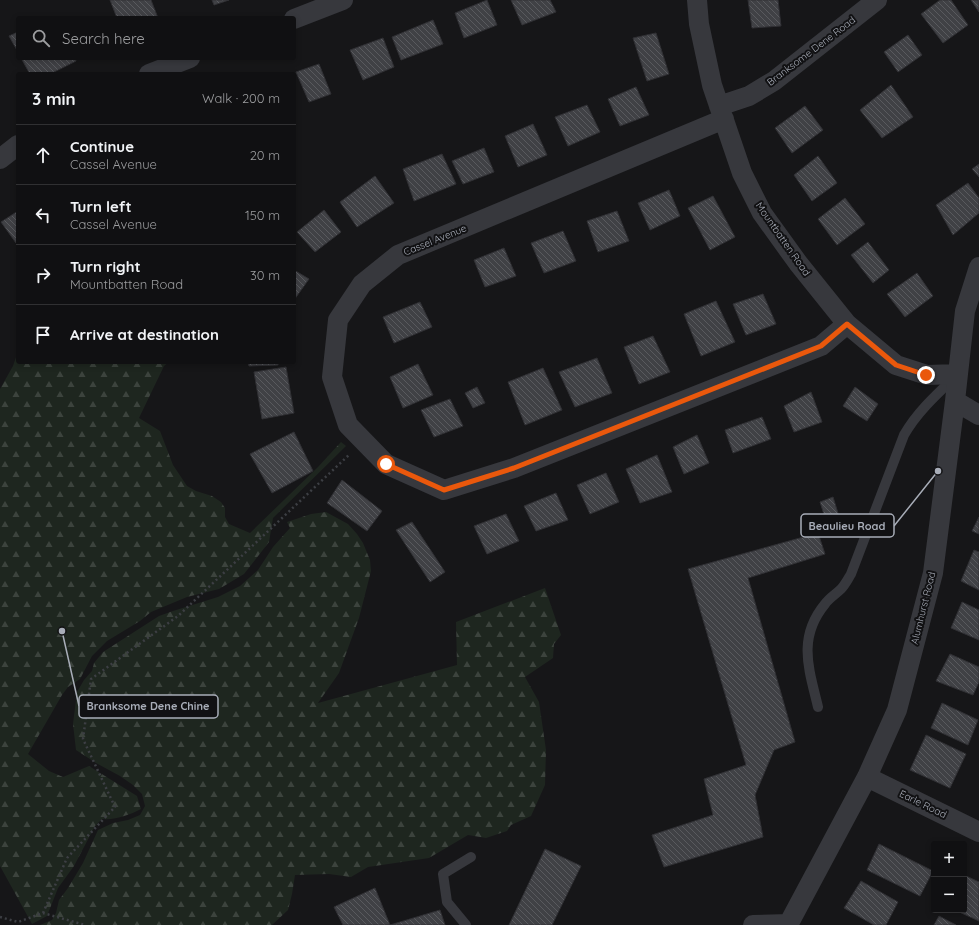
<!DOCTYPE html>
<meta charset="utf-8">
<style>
body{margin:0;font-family:Quicksand,sans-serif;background:#19191b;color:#f1f3f6}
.controls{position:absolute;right:12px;bottom:12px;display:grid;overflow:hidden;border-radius:4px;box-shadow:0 2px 6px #0003}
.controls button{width:36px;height:36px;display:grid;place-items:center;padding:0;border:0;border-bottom:1px solid #303032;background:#101012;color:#f1f3f6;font:20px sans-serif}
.stop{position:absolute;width:12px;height:12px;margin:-9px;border:3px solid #ea580c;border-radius:50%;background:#fff}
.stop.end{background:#ea580c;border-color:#fff;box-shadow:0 1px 4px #0008}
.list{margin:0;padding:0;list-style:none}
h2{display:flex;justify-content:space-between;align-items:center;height:52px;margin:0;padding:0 16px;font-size:17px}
h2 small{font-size:13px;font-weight:400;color:#9c9d9f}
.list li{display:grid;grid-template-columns:26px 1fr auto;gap:12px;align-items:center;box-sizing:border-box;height:60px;padding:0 16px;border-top:1px solid #303032}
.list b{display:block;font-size:15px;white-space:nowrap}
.list p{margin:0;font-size:13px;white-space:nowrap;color:#9c9d9f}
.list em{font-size:13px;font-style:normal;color:#9c9d9f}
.icon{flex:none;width:22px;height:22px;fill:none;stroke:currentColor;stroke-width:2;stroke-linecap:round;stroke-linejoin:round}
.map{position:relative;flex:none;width:979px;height:925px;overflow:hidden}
.search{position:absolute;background:#101012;box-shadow:0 2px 6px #0003;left:16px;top:16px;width:280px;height:44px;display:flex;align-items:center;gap:10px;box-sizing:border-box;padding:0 14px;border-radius:4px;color:#9c9d9f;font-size:15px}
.panel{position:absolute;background:#101012;box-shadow:0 2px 6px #0003;left:16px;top:72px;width:280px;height:292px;border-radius:4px}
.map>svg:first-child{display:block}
.forest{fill:url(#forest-firs)}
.building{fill:url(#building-back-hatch);stroke:#303034}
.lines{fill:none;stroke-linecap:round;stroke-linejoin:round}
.path{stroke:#3d3f44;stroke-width:2.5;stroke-dasharray:2 3;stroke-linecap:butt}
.service{stroke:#37383d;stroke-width:10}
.minor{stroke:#37383d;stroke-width:20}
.route{stroke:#ea580c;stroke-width:5}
.labels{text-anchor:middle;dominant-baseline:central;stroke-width:4;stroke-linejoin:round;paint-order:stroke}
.street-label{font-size:10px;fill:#a8adb8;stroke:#111113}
.leader{fill:none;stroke:#a8adb8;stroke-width:1.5}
.callout-dot{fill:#a8adb8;stroke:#111113;stroke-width:1.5}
.callout{fill:#111113;stroke:#a8adb8;stroke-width:1.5}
.callout-label{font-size:11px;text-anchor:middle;font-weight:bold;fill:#a8adb8}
</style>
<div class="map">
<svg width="979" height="925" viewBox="0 0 979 925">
<defs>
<pattern id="forest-firs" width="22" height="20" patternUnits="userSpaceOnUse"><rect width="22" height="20" fill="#1e261f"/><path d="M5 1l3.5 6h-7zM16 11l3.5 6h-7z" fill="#3c433d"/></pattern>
<pattern id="building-back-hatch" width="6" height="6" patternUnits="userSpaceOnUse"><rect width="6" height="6" fill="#404145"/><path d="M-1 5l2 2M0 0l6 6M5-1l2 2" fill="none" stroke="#595a5e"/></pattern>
</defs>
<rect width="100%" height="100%" fill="#161618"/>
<!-- forest -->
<path class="forest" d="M 18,351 L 18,362 L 169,362 L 164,366 L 139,418 L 160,431 L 173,465 L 187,486 L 196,491 L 212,496 L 221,502 L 225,508 L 225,517 L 229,524 L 250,533 L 318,467 L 341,442 L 346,446 L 273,518 L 269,542 L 244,574 L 219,589 L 187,597 L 151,612 L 140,621 L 107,641 L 92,656 L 80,679 L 68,687 L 62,695 L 28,754 L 49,771 L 63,777 L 89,766 L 137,796 L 141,809 C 129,815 117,820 102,819 L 95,826 L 74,866 L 58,888 L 47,916 L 32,924 L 0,866 L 0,389 L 13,366 Z
M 326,512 L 348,524 L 357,534 L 363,543 L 370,560 L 371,571 L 359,618 L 339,673 L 318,703 L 457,665 L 456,622 L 545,588 L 561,635 L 554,644 L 553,658 L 525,677 L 539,702 L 546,750 L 545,785 L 531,816 L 511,825 L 507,831 L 486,838 L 468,835 L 429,858 L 368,867 L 351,877 L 329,874 L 295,875 L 292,894 L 288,910 L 272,925 L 40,925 L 52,920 L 56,913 L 59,900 L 68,888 L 83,863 L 98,830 L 113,823 L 128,820 L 140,815 L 145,806 L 142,794 L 133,785 L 120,776 L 96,763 L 76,750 L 73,724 L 77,692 L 84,680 L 92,671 L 94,663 L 103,652 L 159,616 L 173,611 L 218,597 L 240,586 L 258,570 L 273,547 L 290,528 L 287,522 L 311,514 Z"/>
<!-- building -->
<path class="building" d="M 110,0 L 151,0 L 158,18 L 117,18 Z
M 212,0 L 229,0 L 214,5 Z
M 487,0 L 497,25 L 464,38 L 455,13 Z
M 511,0 L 550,0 L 556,12 L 522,25 Z
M 748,0 L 778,0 L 781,26 L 752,28 Z
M 940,0 L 951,0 L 968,25 L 943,43 L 921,14 Z
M 971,0 L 979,0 L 979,12 Z
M 433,20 L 443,44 L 401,60 L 392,37 Z
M 18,32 L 18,52 L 9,36 Z
M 656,33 L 669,74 L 647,81 L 633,38 Z
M 908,35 L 922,55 L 898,72 L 884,52 Z
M 383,38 L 394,67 L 363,80 L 350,50 Z
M 21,58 L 75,58 L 76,61 L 50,74 L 30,74 Z
M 319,64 L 331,94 L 309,102 L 296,72 Z
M 891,85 L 913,117 L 882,138 L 860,110 Z
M 636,87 L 649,115 L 620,126 L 608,99 Z
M 587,105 L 600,132 L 568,146 L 555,117 Z
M 805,106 L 823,130 L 792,153 L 775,128 Z
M 533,124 L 547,155 L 518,167 L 505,136 Z
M 484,148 L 494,172 L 463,184 L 452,161 Z
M 442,154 L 456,184 L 414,201 L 403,169 Z
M 818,156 L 837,183 L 812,201 L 794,175 Z
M 979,164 L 979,177 L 972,169 Z
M 375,176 L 394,203 L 357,227 L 340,202 Z
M 968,183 L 979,198 L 979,213 L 953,235 L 936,205 Z
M 669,190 L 680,216 L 650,230 L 638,203 Z
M 713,196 L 735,237 L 710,250 L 688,208 Z
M 845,198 L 865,224 L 837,245 L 818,219 Z
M 324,210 L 341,232 L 315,252 L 297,232 Z
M 18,211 L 18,241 L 16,243 L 1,222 Z
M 617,211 L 629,241 L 598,252 L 587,221 Z
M 563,231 L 576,261 L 544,273 L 531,243 Z
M 868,242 L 889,270 L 873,283 L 851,255 Z
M 504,248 L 516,276 L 485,287 L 474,260 Z
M 294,270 L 309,279 L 294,300 Z
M 917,273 L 933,296 L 905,317 L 887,294 Z
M 763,294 L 776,324 L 746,335 L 733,304 Z
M 716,301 L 735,342 L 701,356 L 684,314 Z
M 420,302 L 432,327 L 394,343 L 383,317 Z
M 653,336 L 670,372 L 639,384 L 624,347 Z
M 597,358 L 612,393 L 575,407 L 559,372 Z
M 248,362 L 278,362 L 278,365 L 249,366 Z
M 418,364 L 433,395 L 403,408 L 390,377 Z
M 286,367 L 294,413 L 262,419 L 254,372 Z
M 543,368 L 562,410 L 525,425 L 508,382 Z
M 477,387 L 485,403 L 473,408 L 465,393 Z
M 855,387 L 878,404 L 867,421 L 843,406 Z
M 811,392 L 822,422 L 794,432 L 784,406 Z
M 450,399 L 463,426 L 434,437 L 421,410 Z
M 762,417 L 771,439 L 733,453 L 725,430 Z
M 294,432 L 313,471 L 272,493 L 250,454 Z
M 697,435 L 709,463 L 684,474 L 673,447 Z
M 657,455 L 672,492 L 640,503 L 626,469 Z
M 606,473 L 619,502 L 590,514 L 577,485 Z
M 342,480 L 382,511 L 367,531 L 327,503 Z
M 556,493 L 568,520 L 536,531 L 524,506 Z
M 833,497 L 842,526 L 829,530 L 820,502 Z
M 506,514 L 519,541 L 487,554 L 474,526 Z
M 979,517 L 979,534 L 972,531 Z
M 412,522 L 445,572 L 430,582 L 396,530 Z
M 818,533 L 825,554 L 748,578 L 795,742 L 774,750 L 755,795 L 763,837 L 664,867 L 652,835 L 713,815 L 704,779 L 746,765 L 688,569 Z
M 974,550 L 979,552 L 979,590 L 961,581 Z
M 962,602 L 979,610 L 979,640 L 951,628 Z
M 950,654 L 979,667 L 979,682 L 973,695 L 936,681 Z
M 942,703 L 978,720 L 968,745 L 931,728 Z
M 926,735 L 966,754 L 950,788 L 910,770 Z
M 879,844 L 933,871 L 920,896 L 867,870 Z
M 545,849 L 581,866 L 552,925 L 509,925 Z
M 964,875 L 979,882 L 979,921 L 955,910 L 964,910 Z
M 861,881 L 898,902 L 886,925 L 874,925 L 844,908 Z
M 375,888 L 390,925 L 440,910 L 445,925 L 343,925 L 334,907 Z
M 939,916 L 956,925 L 934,925 Z"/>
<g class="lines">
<!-- path -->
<path class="path" d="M 43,913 L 67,858 L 115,807 L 83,739 L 91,679 L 178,616 L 350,454
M 0,917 L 18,922 L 43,913 L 85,925"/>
<!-- service -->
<path class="service" d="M 818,707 C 809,669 797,638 825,604 C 829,598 836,594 841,589 C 845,585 848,579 851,574 L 904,435 C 917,412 937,394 956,376
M 466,925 L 447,902 L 443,874 L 471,857"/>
<!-- minor -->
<path class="minor" d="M 697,0 L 699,24 L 712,85 L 742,173 L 762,213 L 798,263 L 847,324 L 896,365 L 927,375 L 958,374
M 294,19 L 343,0
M 149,74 L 190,58
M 719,106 L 749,96 L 774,81 L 877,0
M 724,119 L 398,255 L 362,284 L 338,320 L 332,377 L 348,425 L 386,464 L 444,490 L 514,468 L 821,346 L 847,324
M 0,159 L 18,145
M 955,401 L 979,415
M 867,777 L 979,832
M 753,925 L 789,924
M 788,925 L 867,777 L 897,710 L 933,573 L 955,401 L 965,311 L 979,267"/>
</g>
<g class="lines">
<!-- route -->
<path class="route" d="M 386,464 L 444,490 L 514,468 L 821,346 L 847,324 L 896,365 L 926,375"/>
</g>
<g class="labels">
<!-- street labels -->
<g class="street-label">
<text transform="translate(811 51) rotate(-37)">Branksome Dene Road</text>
<text transform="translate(783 239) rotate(55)">Mountbatten Road</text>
<text transform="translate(435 240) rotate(-22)">Cassel Avenue</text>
<text transform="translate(923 608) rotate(-76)">Alumhurst Road</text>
<text transform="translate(923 804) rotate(26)">Earle Road</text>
</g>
</g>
<!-- callouts -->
<path class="leader" d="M938 471L894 526M62 631L79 706"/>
<g class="callout-dot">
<circle cx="938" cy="471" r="4"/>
<circle cx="62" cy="631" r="4"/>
</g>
<g class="callout">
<rect x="801" y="514" width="93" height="23" rx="4"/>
<rect x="79" y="695" width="139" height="23" rx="4"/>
</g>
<g class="callout-label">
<text x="847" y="530">Beaulieu Road</text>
<text x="148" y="710">Branksome Dene Chine</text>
</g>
</svg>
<div class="controls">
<button>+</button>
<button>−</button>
</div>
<div class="stop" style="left:386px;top:464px"></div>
<div class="stop end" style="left:926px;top:375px"></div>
<div class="search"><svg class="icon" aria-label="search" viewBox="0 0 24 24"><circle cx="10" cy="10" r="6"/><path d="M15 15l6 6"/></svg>Search here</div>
<section class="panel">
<h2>3 min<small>Walk · 200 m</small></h2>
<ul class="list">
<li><svg class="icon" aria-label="ahead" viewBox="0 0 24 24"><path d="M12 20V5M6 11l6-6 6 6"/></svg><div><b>Continue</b><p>Cassel Avenue</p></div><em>20 m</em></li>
<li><svg class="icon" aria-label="left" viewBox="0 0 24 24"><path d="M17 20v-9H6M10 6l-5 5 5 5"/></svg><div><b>Turn left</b><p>Cassel Avenue</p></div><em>150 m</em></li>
<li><svg class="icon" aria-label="right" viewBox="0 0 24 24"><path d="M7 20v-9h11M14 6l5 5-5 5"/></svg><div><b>Turn right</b><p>Mountbatten Road</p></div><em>30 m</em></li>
<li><svg class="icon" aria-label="arrive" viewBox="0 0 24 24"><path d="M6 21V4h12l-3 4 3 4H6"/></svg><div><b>Arrive at destination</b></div></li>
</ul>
</section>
</div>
